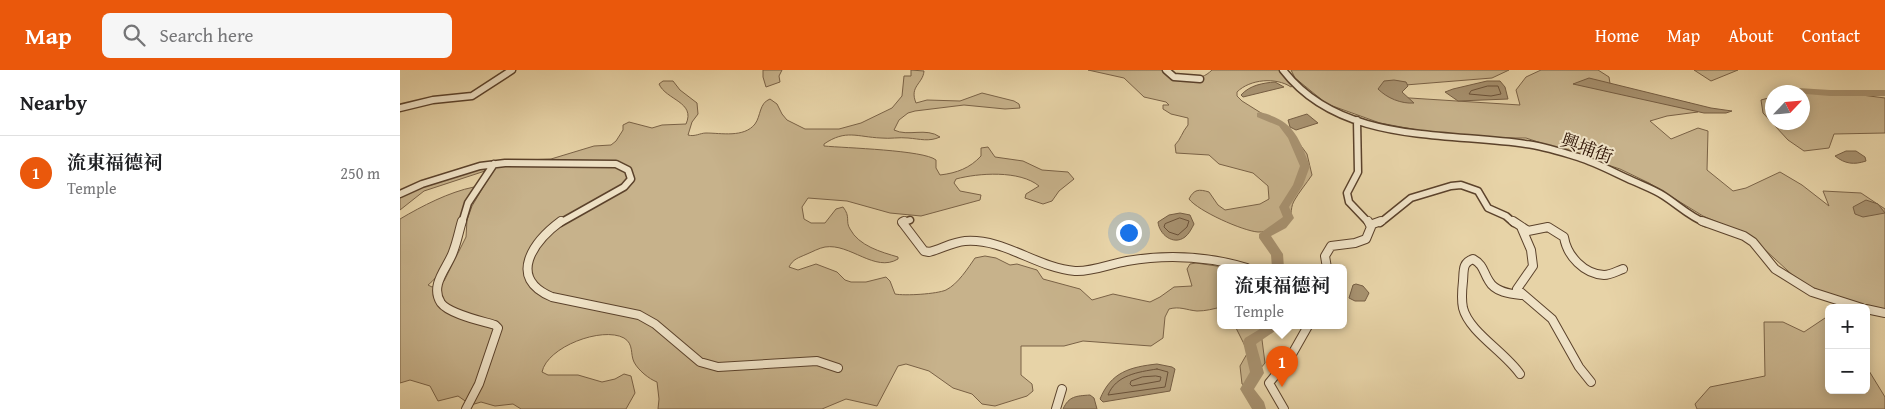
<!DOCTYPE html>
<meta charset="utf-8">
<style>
body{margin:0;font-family:"Gentium Book Plus","Noto Serif TC",serif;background:#f6f6f6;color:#202124}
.controls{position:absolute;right:15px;bottom:15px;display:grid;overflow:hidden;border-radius:8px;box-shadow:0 2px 12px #0003}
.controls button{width:45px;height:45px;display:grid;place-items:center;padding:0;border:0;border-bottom:1px solid #e0e0e0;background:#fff;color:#202124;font:25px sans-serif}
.compass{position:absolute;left:1365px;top:15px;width:45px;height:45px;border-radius:50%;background:#fff;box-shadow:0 2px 12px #0003;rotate:64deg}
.you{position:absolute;left:728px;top:162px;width:18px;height:18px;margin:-12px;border:4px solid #fff;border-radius:50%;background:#1a73e8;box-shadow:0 0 0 8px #1a73e833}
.badge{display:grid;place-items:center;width:32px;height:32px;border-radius:50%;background:#ea580c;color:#fff;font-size:16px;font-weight:700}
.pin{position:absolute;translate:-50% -41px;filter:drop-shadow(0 1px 2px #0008)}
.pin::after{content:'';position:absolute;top:26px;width:18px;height:15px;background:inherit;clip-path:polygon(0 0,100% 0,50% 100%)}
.popup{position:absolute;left:817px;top:194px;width:130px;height:65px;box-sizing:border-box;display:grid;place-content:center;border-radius:8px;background:#fff;filter:drop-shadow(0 1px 4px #0005);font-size:16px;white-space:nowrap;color:#757577}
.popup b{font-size:19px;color:#202124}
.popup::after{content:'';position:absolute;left:50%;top:100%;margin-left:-10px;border:10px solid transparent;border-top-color:#fff}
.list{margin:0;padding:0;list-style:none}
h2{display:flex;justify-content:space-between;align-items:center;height:65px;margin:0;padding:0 20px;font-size:21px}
h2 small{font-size:16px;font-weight:400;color:#757577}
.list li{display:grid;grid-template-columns:32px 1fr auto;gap:15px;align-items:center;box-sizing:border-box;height:75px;padding:0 20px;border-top:1px solid #e0e0e0}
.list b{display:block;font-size:19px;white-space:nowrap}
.list p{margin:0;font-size:16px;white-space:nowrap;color:#757577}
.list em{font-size:16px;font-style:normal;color:#757577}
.icon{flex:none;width:28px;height:28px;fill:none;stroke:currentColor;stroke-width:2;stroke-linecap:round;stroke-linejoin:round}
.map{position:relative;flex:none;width:1485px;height:339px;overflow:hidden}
header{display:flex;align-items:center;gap:30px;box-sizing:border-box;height:70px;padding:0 25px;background:#ea580c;color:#fff}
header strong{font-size:24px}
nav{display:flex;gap:28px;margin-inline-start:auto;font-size:18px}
.search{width:350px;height:45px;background:#f6f6f6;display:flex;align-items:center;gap:12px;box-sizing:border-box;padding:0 18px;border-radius:8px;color:#757577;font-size:19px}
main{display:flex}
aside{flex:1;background:#fff}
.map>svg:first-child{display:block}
.green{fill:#c7b28b;stroke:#7a6246}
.water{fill:#a7916f;stroke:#765e43}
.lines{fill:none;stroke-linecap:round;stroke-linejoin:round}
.shore{stroke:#6a5138;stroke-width:1}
.river{fill:#a7916f;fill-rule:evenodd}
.minor-far1-casing{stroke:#5b422b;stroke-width:9}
.minor-casing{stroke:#5b422b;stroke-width:10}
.minor-far1{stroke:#efe2c6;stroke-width:6}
.minor{stroke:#efe2c6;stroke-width:8}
.labels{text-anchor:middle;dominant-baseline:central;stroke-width:4;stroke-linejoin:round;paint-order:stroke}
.street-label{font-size:18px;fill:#2c1102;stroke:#efe2c6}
</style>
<header>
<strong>Map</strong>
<div class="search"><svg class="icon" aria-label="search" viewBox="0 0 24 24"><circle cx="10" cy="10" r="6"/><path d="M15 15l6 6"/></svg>Search here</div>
<nav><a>Home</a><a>Map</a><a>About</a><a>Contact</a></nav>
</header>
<main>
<aside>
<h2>Nearby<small></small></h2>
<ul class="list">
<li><span class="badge">1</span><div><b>流東福德祠</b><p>Temple</p></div><em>250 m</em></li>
</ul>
</aside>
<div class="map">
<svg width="1485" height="339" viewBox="0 0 1485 339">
<rect width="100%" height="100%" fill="#e7d3a7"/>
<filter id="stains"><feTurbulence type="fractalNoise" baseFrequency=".004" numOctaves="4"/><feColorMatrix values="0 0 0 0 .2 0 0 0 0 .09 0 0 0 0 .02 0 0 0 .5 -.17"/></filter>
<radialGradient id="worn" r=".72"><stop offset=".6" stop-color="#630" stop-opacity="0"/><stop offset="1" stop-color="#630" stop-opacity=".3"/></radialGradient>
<!-- green -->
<path class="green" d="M 363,0 L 382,0 L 379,6 L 380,12 L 366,17 L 363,7 Z
M 511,0 L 524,1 C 523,14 509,16 516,33 L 527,30 L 560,31 L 582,23 L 614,31 L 619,34 L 620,38 L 605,39 L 564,35 L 515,41 L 508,43 L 499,50 L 494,60 C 508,67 526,57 540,67 C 529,72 520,69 508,68 C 499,67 490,69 481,68 C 457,67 446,59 424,74 L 424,76 C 445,78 524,80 536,90 L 536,98 L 540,105 C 557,103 570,98 581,86 L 581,78 L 588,77 L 595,87 L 623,91 L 642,100 L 668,102 L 674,109 L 659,121 L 652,131 L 643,134 L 625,128 L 626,124 L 639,116 C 620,100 578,103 556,109 L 554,113 L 560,121 L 581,125 L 580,130 L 521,146 L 490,143 L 447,131 L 408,128 L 402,137 L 404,149 L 411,153 L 425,153 L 436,139 L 443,137 C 451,147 445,151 450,159 C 459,176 481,182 498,187 L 498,189 C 475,203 450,173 425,177 C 419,178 412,182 407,184 C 398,188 393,189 389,197 L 398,200 L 416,194 L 437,202 L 445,210 L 451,212 L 466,212 L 486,207 L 490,211 L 495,224 C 505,226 537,224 546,220 C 558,214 568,198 575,188 L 585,186 L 596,188 L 610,195 L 617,194 L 637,200 L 643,209 L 680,219 L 692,230 L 713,224 L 750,232 L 760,227 L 774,217 L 792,216 L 787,199 L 790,194 L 796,193 L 830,198 L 821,198 L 821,237 C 813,239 806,241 797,241 C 786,240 780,236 769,239 L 765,247 L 763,268 L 751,276 L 683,271 L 664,276 L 621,276 L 621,305 L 632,314 L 633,321 L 627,326 L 595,336 L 582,334 L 572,324 L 553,318 L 529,301 L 506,294 L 498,296 L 477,336 L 446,329 L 422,339 L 258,339 L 259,329 L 257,312 C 249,309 238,300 234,292 C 230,284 234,274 224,268 C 202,256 147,277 142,302 L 148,305 L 178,305 L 202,312 L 215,309 L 224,304 L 231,306 L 235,323 L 226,339 L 121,339 L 113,334 L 95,336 L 81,332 L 71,335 L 58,326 L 38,331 L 30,316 L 10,310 L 0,313 L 0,149 C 22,136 49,122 74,117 L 75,121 C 71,127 66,134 63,141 C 52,165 50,198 28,215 L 32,217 L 44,211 L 66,167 L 67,150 L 72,136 L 91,104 L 98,95 L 124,90 L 151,89 L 194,76 L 211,75 L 216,71 L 223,60 L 223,55 L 229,52 L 252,58 L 262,55 L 286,54 C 296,32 266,30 259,14 L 263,11 L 273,11 L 280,20 L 297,33 L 298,44 L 292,52 L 288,65 C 295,67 300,63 306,63 C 321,63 344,68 355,54 C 361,46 359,33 370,29 L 377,34 L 382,44 L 387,50 L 405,59 L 439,59 L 461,53 L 492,38 L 502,26 L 504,6 L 511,6 Z
M 688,0 L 768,0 L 769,4 C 785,8 799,13 812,0 L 885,0 L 894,15 L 891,17 C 876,7 850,9 837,22 L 837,26 L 842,31 L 885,58 L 896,69 L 907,84 L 912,105 C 906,114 899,122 894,131 C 889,140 894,148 884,155 C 877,160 867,162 858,162 C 843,161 798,141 789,129 C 794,119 799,119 809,122 L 818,135 L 825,140 L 860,134 L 869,129 L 868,116 L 853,103 L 819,94 L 809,85 L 776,83 L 775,75 C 781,69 782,62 788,55 L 788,48 L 771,44 L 763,39 L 763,35 L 769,35 L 766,32 L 744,27 L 724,8 Z
M 891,0 L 1109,0 L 1092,8 L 993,16 L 994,27 L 1120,35 L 1116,20 L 1126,7 L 1141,0 L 1198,0 L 1209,7 L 1211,20 L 1290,33 L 1298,42 L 1267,46 L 1250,51 L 1271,69 L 1298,58 L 1308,61 L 1307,100 L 1333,121 L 1346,118 L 1380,102 L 1402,115 L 1429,136 L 1423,121 L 1461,123 L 1485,139 L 1485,239 L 1441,230 L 1400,212 L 1350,166 L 1303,146 L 1249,113 L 1220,99 L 1126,68 L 1090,68 L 1028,62 L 980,53 L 927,34 L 895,8 Z
M 1294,0 L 1338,0 L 1311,11 Z
M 1403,23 L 1446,23 L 1485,28 L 1485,63 L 1434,64 L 1429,78 L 1404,81 L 1388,70 L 1363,43 L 1361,30 L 1372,27 L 1372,52 L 1402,52 Z
M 76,98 L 85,99 L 85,101 L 24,121 L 0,140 L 0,126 L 57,102 Z
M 1425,248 L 1429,252 L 1429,320 L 1466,320 L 1466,296 L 1485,327 L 1485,339 L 1297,339 L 1295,334 L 1310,317 L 1365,306 L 1364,252 L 1383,252 L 1404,262 Z
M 835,256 L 876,256 L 861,262 L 865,293 L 846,316 L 842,314 L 840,296 L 848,282 Z"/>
<!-- water -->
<path class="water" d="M 1189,8 L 1311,38 L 1332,41 L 1326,43 L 1304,43 L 1173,14 Z
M 994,10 L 1006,12 L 1008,16 L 1002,22 L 1014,33 C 1001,34 987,28 978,19 L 984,11 Z
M 1087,11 L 1100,11 L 1105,17 L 1108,29 L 1058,31 L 1045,22 L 1053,19 Z
M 875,12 L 884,17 L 843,27 L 841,25 C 850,15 863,13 875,12 Z
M 907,44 L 918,53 L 896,60 L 890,57 L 888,50 Z
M 1446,81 L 1456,81 L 1465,87 L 1466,91 C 1454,95 1445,94 1435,86 Z
M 1466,130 L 1478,134 L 1485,143 L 1463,147 L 1455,144 L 1453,137 Z
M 780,143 L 790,145 L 794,154 C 792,158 789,164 785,167 C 773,176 759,164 758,152 L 769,145 Z
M 956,214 L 963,216 L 969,223 L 965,231 L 955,231 L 949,228 L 953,215 Z
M 757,294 L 772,297 L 775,299 L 770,321 L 703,332 L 700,329 C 711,302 730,297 757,294 Z
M 690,325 L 694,328 L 697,339 L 663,339 C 669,326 676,326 690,325 Z"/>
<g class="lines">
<!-- shore -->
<path class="shore" d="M 1088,16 L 1098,16 L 1101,24 L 1091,26 L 1069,24 L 1071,21 Z
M 780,148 L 789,151 L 787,157 L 778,165 L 769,162 L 764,157 L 765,154 Z
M 757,299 L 768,302 L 765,317 L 708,325 C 716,305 738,302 757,299 Z
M 756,306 L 761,307 L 760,311 L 732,316 L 730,314 L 731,311 L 742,307 Z"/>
<!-- river -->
<path class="river" d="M 1398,18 L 1430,20 L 1485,20 L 1485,26 L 1430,26 L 1382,22 L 1384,20 Z
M 860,42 C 894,51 898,66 910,96 L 903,115 L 889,137 L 894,148 L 886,158 L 871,166 L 883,184 L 884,198 L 872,198 L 871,185 L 859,168 L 859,164 L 883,147 L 879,137 L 893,115 L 900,96 L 888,68 L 879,56 L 857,47 L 857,43 Z
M 865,256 L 880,256 L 878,259 L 856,274 L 864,303 L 854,319 L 864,332 L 866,339 L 852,339 L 840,319 L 850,302 L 843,272 L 845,268 Z"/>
<defs>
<path id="minor-far1" d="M 766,0 L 774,7 L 800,9
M 883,0 C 940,74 1044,62 1126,74 C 1143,76 1161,82 1178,87 C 1197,93 1215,103 1233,111 C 1244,116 1255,120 1264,126 C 1278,135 1290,147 1306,153
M 0,38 L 33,30 L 72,26 L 112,0
M 957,50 L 958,102 L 947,123 L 949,132 L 969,153
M 0,124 L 22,114 L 80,96 L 105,93 L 216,94 L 228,100 L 231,109 L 224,117 L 160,153
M 62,153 L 68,133 L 94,94
M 502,153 L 510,150
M 980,153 L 1011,128 L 1051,116 L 1061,115 L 1078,121 L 1088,138 L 1106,146 L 1114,153"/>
<path id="minor" d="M 62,151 C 59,161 57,172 53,182 C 48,197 29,215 41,233 C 49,244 82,251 95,255 L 98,258 L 79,314 L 66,339
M 161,151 C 134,171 106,208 152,227 L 239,245 L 255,254 L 300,292 L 318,297 L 417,291 L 438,298
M 504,151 L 502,152 L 524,181 L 529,182 C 541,179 553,172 565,171 C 604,168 637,198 675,201 C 692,202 710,194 727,191 C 768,184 807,186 847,198
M 1113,151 L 1128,161 L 1148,157 L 1164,167 C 1167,186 1184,204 1204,205 C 1211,205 1217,201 1223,199
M 1302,151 L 1344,166 L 1353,172 L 1375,199 L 1412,222 L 1462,238
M 970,155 L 981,151
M 1122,159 L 1131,180 L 1133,196 L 1117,219 L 1152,249 L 1179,297 L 1191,312
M 927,198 L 925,186 L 931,176 L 955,173 L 966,169 L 971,157 L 968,151
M 1466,239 L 1485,243
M 1120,304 C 1105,282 1069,262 1063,238 C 1061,229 1062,220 1063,211 C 1064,200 1062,193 1073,189 C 1084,195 1083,202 1089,211 C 1095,222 1110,224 1121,225
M 656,339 L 662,319
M 884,339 L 869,313 L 891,286 L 908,256"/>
</defs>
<!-- minor-far1 casing -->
<use href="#minor-far1" class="minor-far1-casing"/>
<!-- minor casing -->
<use href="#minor" class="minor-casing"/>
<!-- minor-far1 -->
<use href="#minor-far1" class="minor-far1"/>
<!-- minor -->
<use href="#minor" class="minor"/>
</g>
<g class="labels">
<!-- street labels -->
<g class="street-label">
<text transform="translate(1187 78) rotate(20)">興埔街</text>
</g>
</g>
<rect width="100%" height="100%" filter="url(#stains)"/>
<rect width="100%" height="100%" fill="url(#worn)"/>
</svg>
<div class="controls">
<button>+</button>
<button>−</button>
</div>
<svg class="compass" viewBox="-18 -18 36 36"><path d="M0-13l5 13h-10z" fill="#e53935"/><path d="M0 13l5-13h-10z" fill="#757577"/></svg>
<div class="you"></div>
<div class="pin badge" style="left:882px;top:317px">1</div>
<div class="popup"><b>流東福德祠</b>Temple</div>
</div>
</main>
